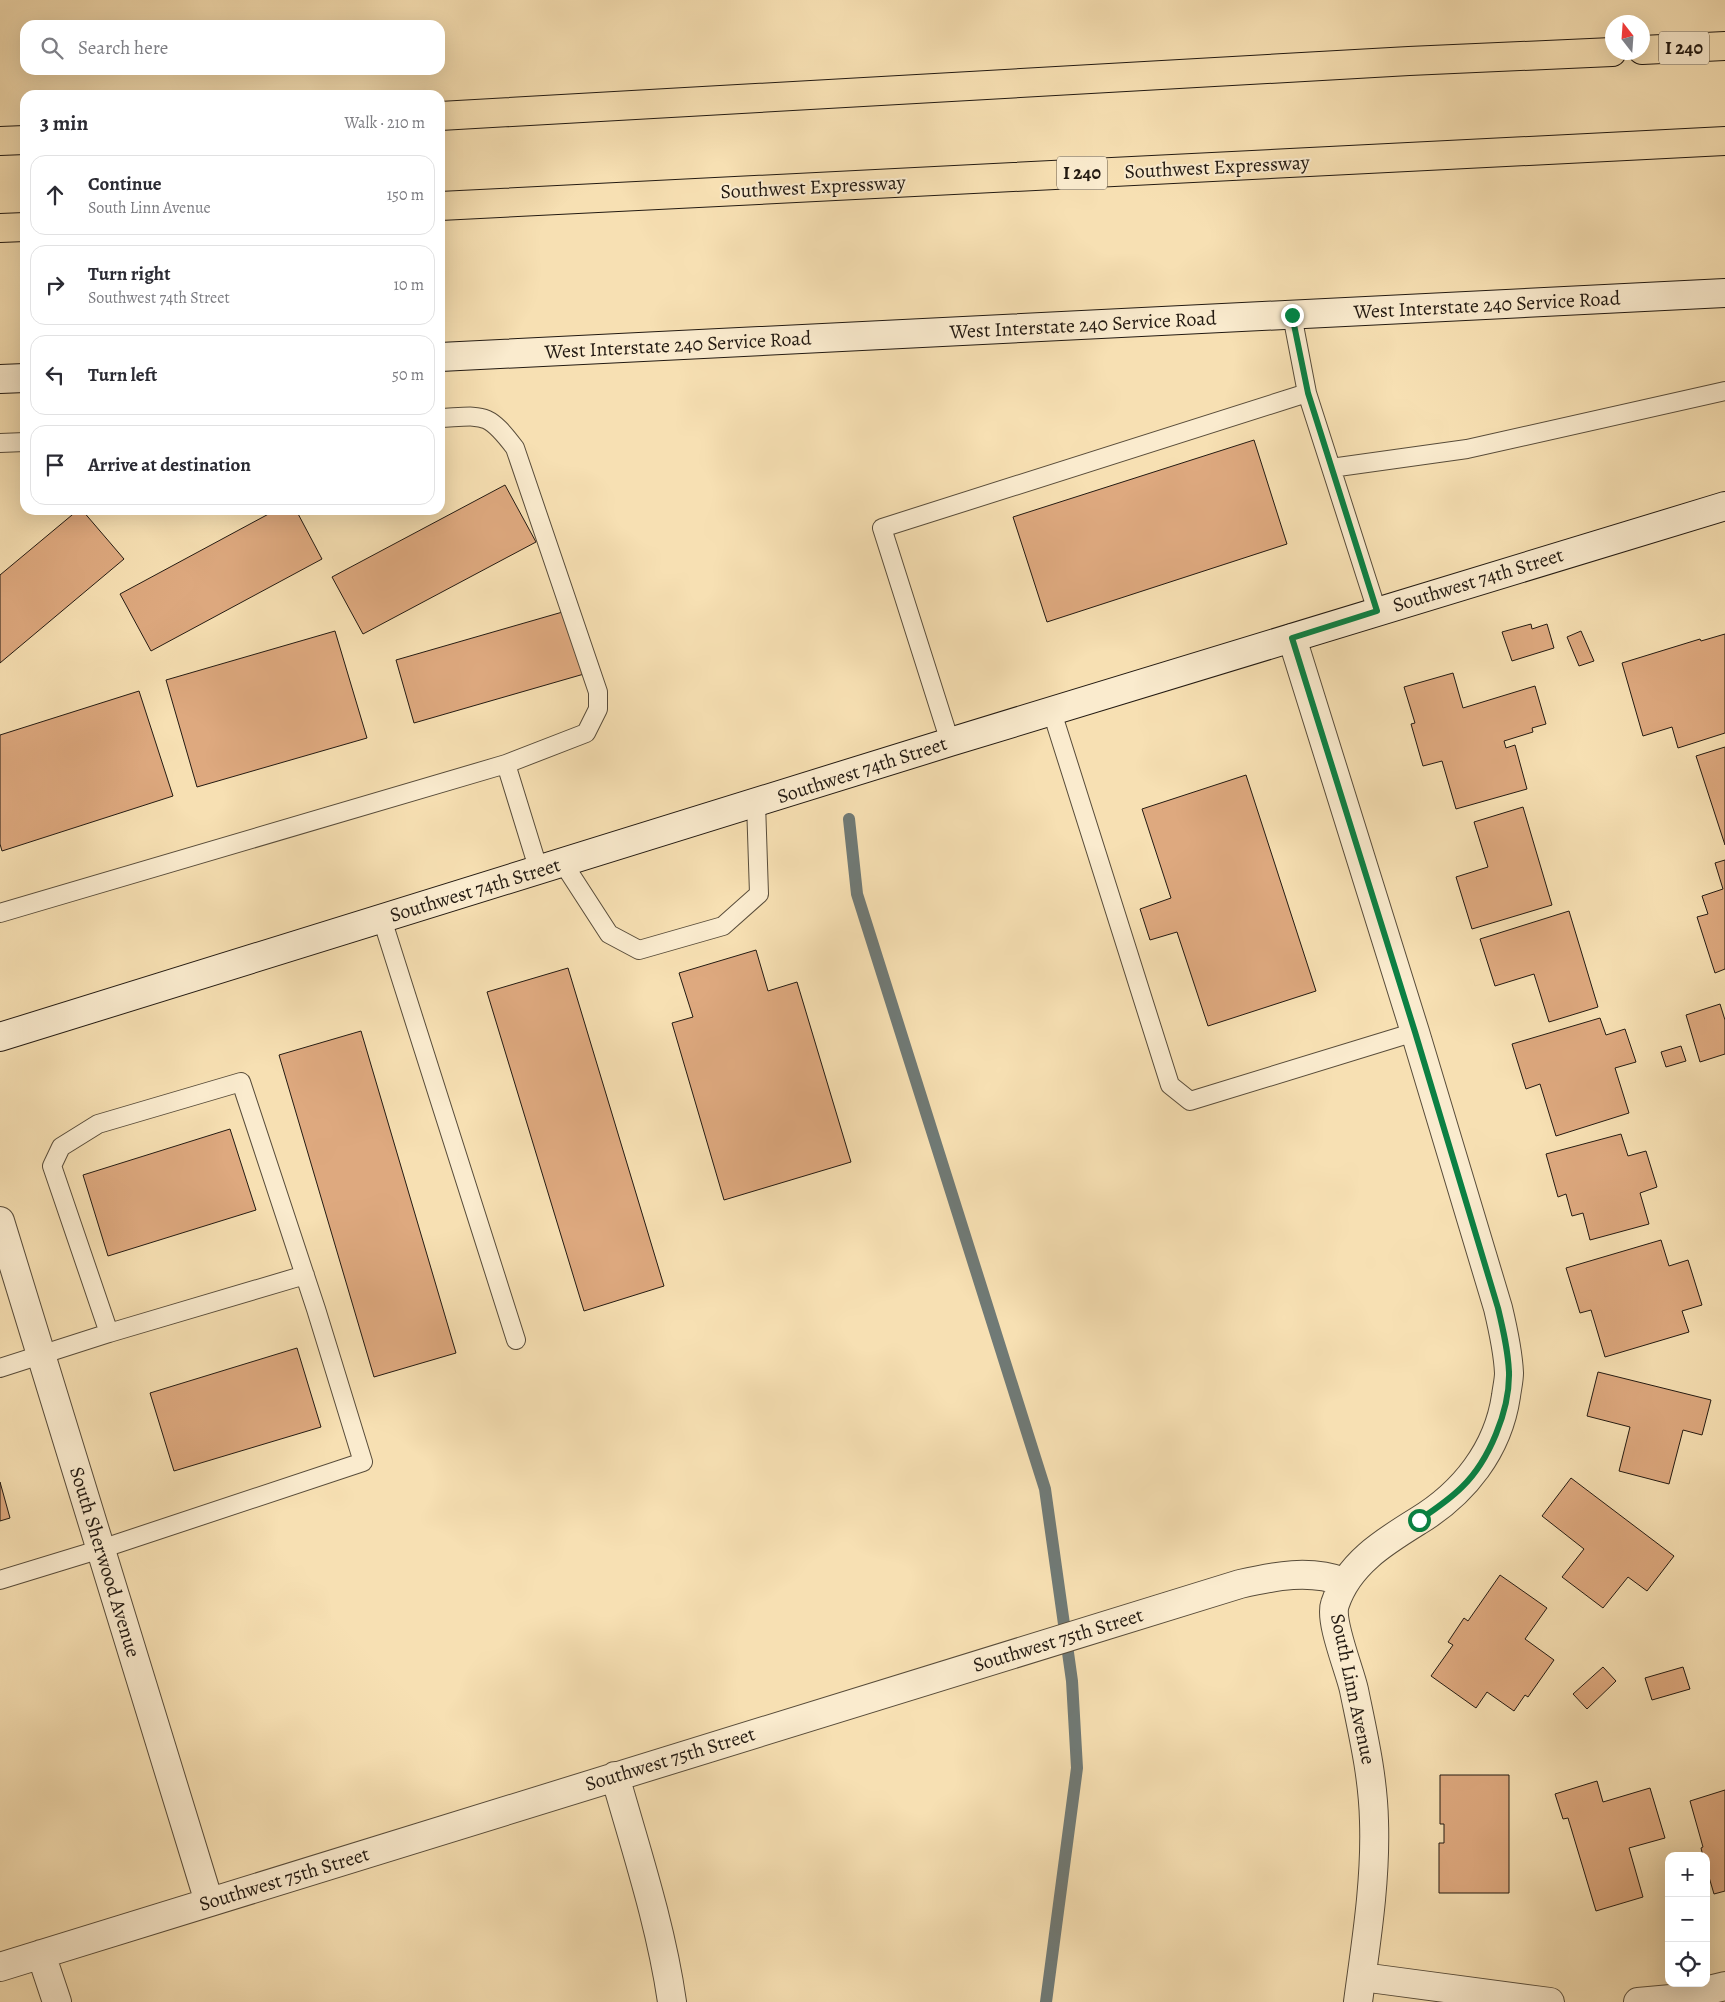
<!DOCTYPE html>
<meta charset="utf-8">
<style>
body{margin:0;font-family:Alegreya,serif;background:#f7f7f7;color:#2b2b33}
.controls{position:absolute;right:15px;bottom:15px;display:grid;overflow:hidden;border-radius:10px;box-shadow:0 5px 20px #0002}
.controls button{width:45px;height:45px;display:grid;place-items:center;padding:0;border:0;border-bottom:1px solid #e1e1e2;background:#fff;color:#2b2b33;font:25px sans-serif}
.compass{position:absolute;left:1605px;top:15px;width:45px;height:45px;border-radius:50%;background:#fff;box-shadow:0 5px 20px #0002;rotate:343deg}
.stop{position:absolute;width:15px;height:15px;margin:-11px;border:4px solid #0b8043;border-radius:50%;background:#fff}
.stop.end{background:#0b8043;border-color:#fff;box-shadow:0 1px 5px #0008}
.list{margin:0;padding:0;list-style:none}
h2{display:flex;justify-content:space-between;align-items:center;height:65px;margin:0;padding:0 20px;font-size:21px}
h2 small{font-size:16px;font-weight:400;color:#7c7c81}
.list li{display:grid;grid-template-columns:32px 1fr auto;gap:15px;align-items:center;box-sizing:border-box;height:80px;margin:0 10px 10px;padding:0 10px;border:1px solid #e1e1e2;border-radius:15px}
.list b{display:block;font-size:19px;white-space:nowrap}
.list p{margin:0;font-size:16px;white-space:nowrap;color:#7c7c81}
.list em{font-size:16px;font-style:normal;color:#7c7c81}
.icon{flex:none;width:28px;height:28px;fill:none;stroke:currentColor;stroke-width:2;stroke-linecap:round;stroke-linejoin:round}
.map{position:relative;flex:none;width:1725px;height:2002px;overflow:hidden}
.search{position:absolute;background:#fff;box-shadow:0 5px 20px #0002;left:20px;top:20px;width:425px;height:55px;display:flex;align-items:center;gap:12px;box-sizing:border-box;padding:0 18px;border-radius:15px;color:#7c7c81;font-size:19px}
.panel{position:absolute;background:#fff;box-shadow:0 5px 20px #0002;left:20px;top:90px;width:425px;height:425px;border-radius:15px}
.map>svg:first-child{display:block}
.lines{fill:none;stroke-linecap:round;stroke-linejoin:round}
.stream{stroke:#707a76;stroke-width:12}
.building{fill:#dea97f;stroke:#231a12}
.service-casing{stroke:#584c3a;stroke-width:20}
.minor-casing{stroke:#584c3a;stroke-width:30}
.secondary-casing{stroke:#231a12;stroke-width:30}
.motorway-casing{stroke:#231a12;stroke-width:30}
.service{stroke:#faebce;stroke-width:18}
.minor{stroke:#faebce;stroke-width:28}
.secondary{stroke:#faebce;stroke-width:28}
.motorway{stroke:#f7e0b3;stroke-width:28}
.route{stroke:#0b8043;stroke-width:6}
.labels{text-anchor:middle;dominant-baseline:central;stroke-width:4;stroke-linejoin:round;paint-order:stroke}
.shield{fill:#faebce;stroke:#64594a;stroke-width:1}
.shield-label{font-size:19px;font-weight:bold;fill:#231a12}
.street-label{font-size:20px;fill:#231a12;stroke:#faebce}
</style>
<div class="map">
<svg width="1725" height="2002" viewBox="0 0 1725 2002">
<rect width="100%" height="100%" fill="#f7e0b3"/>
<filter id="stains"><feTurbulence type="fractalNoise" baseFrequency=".004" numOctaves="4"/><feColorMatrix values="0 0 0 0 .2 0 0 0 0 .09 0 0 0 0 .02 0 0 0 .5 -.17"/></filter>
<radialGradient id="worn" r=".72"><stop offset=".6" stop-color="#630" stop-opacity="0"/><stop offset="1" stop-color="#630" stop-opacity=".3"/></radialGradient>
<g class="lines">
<!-- stream -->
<path class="stream" d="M 849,819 L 857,894 L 1045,1489 L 1072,1681 L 1077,1768 L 1046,2002"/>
</g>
<!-- building -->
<path class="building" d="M 1254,440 L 1287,544 L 1047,622 L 1013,517 Z
M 505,485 L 536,542 L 363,634 L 332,577 Z
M 78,510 L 82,510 L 124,559 L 0,663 L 0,575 Z
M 276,510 L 296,510 L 322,559 L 151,651 L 120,594 Z
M 566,611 L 584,674 L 414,723 L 396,660 Z
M 1531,624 L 1532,629 L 1547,624 L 1554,648 L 1512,661 L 1502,632 Z
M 335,631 L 367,738 L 197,787 L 166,680 Z
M 1581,631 L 1594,661 L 1579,666 L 1567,637 Z
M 1725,634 L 1725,733 L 1678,748 L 1672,727 L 1643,736 L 1622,663 L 1700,639 L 1701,641 Z
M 1453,673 L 1463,708 L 1535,686 L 1546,724 L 1532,728 L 1533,732 L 1504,741 L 1506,748 L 1515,745 L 1527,789 L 1456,809 L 1442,761 L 1423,766 L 1411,724 L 1415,723 L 1404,687 Z
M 139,691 L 173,796 L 2,851 L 0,844 L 0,735 Z
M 1725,747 L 1725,845 L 1696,756 Z
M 1246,775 L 1316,991 L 1208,1026 L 1177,932 L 1150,940 L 1140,909 L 1171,898 L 1142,809 Z
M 1523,807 L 1552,905 L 1472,929 L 1456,877 L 1488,867 L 1474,822 Z
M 1725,860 L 1725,969 L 1715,973 L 1697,917 L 1708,914 L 1702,896 L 1723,889 L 1715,863 Z
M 1569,911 L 1598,1007 L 1549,1022 L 1534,974 L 1495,986 L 1480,939 Z
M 756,950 L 768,991 L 797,982 L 851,1162 L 724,1200 L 672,1023 L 693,1017 L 679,973 Z
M 568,968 L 664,1286 L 584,1311 L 487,992 Z
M 1720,1004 L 1725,1020 L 1725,1054 L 1700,1062 L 1686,1015 Z
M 1600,1018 L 1606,1035 L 1625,1029 L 1636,1062 L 1615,1068 L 1629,1113 L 1556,1136 L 1540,1084 L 1526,1089 L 1512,1044 Z
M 361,1031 L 456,1353 L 374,1377 L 279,1055 Z
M 1681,1046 L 1686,1061 L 1666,1067 L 1661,1052 Z
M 230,1129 L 256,1210 L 108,1256 L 83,1175 Z
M 1621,1134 L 1628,1156 L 1646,1151 L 1657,1187 L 1640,1193 L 1649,1224 L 1590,1240 L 1583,1213 L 1572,1216 L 1566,1194 L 1558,1197 L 1546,1154 Z
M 1661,1240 L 1669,1266 L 1688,1260 L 1702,1305 L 1682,1311 L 1689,1332 L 1605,1357 L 1591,1310 L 1580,1313 L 1566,1268 Z
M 297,1348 L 321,1427 L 174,1471 L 150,1393 Z
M 1598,1372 L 1711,1400 L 1702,1435 L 1683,1430 L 1669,1484 L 1619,1471 L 1630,1427 L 1587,1416 Z
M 1571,1478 L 1674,1556 L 1647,1591 L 1628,1577 L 1603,1608 L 1562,1577 L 1584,1549 L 1542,1516 Z
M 0,1482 L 10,1518 L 0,1521 Z
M 1500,1575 L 1547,1608 L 1525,1639 L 1554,1660 L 1528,1697 L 1525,1695 L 1514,1711 L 1487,1692 L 1476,1708 L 1431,1676 L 1453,1645 L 1448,1642 L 1464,1618 L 1468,1621 Z
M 1603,1667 L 1616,1681 L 1587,1709 L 1573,1694 Z
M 1683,1667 L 1690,1689 L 1652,1700 L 1645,1678 Z
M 1440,1775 L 1509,1775 L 1509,1893 L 1439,1893 L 1439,1843 L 1444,1843 L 1444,1824 L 1440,1824 Z
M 1597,1781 L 1603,1802 L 1650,1788 L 1665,1838 L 1629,1848 L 1643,1897 L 1596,1911 L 1568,1818 L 1563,1819 L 1555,1794 Z
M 1725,1790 L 1725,1891 L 1714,1894 L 1706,1867 L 1706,1856 L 1703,1856 L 1701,1848 L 1703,1847 L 1690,1801 Z"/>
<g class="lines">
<defs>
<path id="service" d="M 1292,315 L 1307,393
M 0,443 L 25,442
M 1331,468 L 1467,449 L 1725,391
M 1052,712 L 1170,1085 L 1190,1101 L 1415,1032
M 950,742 L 882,528 L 1307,393 L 1377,611
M 506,764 L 539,871
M 563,863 L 609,934 L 639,950 L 723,926 L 759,894 L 756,803
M 0,913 L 506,764 L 586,733 L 598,709 L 598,692 L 515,448 C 487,411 484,416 440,418
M 382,919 L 516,1340
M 0,1368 L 109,1333 L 305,1275
M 0,1580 L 101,1549 L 363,1462 L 316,1309 L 241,1082 L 98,1124 L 61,1147 L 52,1166 L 109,1333"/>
<path id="minor" d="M 1292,638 L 1415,1032 L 1498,1308 C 1503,1329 1508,1351 1509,1373 C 1509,1380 1507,1388 1506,1396 C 1498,1450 1464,1493 1418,1521 C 1384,1542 1348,1564 1335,1604 C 1329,1621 1350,1671 1354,1690 C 1363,1734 1373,1776 1374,1821 C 1376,1882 1366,1942 1358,2002
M 0,1221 L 209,1902
M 615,1776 C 636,1850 661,1925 672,2002
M 41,1954 L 57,2002
M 0,1967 L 1240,1584 C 1275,1576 1310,1569 1344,1582
M 1362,1977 L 1550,2002
M 1638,2002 L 1671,1999 L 1725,1986"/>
<path id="secondary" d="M 440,357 L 1725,293
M 0,379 L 25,378
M 0,1037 L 950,742 L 1725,506"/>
<path id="motorway" d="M 1642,50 L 1725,46
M 440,116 L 1409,61 L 1612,52
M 0,141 L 25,140
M 440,206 L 1725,141
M 0,228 L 25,227"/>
</defs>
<!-- service casing -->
<use href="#service" class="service-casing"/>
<!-- minor casing -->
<use href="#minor" class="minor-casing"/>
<!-- secondary casing -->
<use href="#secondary" class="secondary-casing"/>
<!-- motorway casing -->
<use href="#motorway" class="motorway-casing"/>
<!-- service -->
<use href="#service" class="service"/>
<!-- minor -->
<use href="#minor" class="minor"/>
<!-- secondary -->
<use href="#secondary" class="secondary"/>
<!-- motorway -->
<use href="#motorway" class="motorway"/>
</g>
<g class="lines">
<!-- route -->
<path class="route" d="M 1292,315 L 1308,393 L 1377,611 L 1292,638 L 1415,1032 L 1498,1308 C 1503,1329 1508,1350 1509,1372 C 1510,1410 1489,1461 1462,1487 C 1449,1500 1434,1510 1419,1520"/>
</g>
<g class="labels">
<!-- shield labels -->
<g class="shield">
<rect x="1659" y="31.5" width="50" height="33" rx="4"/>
<rect x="1057" y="156.5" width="50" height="33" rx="4"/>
</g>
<g class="shield-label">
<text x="1684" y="48">I 240</text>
<text x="1082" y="173">I 240</text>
</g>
<!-- street labels -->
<g class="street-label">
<text transform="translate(1217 167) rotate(-3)">Southwest Expressway</text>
<text transform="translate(813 187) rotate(-3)">Southwest Expressway</text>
<text transform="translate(1487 305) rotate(-3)">West Interstate 240 Service Road</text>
<text transform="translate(1083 325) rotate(-3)">West Interstate 240 Service Road</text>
<text transform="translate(678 345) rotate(-3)">West Interstate 240 Service Road</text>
<text transform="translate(1478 580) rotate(-17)">Southwest 74th Street</text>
<text transform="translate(862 770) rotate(-18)">Southwest 74th Street</text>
<text transform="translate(475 890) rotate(-17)">Southwest 74th Street</text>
<text transform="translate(105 1562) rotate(73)">South Sherwood Avenue</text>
<text transform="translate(1058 1640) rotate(-17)">Southwest 75th Street</text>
<text transform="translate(1353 1689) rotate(78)">South Linn Avenue</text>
<text transform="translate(670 1759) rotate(-17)">Southwest 75th Street</text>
<text transform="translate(284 1879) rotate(-17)">Southwest 75th Street</text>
</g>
</g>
<rect width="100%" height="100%" filter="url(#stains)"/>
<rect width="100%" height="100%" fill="url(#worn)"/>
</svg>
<div class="controls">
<button>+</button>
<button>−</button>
<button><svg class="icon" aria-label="locate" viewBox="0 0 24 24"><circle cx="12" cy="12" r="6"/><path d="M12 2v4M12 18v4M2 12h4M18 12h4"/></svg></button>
</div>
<svg class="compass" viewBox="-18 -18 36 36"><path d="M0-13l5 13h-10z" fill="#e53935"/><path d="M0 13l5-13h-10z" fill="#7c7c81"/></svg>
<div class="stop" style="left:1419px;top:1520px"></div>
<div class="stop end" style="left:1292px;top:315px"></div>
<div class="search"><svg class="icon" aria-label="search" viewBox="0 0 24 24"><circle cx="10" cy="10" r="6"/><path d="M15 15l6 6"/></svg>Search here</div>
<section class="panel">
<h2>3 min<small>Walk · 210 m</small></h2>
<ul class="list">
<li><svg class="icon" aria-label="ahead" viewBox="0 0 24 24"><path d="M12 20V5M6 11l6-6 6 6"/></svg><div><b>Continue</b><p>South Linn Avenue</p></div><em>150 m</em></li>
<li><svg class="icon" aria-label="right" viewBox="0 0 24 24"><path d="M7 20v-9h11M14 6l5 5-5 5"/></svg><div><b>Turn right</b><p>Southwest 74th Street</p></div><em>10 m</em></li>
<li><svg class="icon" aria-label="left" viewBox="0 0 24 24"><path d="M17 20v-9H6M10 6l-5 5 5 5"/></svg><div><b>Turn left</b></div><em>50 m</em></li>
<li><svg class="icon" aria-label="arrive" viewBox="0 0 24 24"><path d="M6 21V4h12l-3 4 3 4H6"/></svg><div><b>Arrive at destination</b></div></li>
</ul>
</section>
</div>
